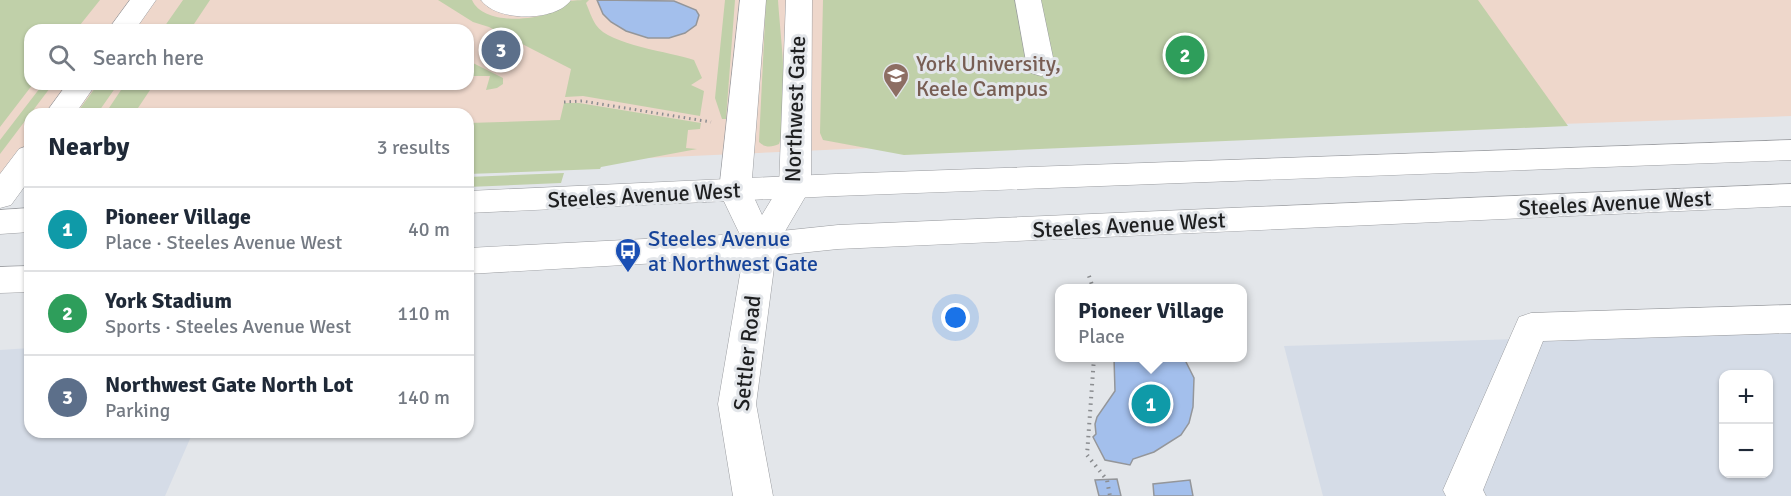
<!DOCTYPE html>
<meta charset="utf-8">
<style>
body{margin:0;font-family:Signika,sans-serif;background:#f6f6f7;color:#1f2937}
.controls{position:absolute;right:18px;bottom:18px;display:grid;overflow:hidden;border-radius:12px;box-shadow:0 2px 4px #0004}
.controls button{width:54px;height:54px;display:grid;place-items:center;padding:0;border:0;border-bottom:2px solid #e0e1e3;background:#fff;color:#1f2937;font:30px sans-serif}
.you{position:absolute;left:956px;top:318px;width:21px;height:21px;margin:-15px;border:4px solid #fff;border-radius:50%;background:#1a73e8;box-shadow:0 0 0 9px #1a73e833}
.badge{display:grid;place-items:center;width:39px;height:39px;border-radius:50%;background:#a64017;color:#fff;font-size:20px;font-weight:700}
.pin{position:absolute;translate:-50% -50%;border:3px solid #fff;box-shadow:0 2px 6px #0006}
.popup{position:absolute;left:1055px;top:284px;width:192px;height:78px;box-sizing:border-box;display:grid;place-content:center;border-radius:12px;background:#fff;filter:drop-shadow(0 2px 4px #0005);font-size:20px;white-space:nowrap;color:#747a83}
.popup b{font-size:22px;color:#1f2937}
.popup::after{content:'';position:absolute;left:50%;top:100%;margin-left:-12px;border:12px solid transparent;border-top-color:#fff}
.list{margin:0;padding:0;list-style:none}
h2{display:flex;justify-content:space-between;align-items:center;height:78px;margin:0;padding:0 24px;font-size:26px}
h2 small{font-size:20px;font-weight:400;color:#747a83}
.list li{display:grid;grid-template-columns:39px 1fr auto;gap:18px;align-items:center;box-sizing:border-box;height:84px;padding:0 24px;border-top:2px solid #e0e1e3}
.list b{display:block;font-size:22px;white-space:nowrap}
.list p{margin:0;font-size:20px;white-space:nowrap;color:#747a83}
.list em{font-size:20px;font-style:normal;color:#747a83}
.icon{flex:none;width:33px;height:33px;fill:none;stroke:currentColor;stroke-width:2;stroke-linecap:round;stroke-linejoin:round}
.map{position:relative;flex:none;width:1791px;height:496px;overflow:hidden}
.search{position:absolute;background:#fff;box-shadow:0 2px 4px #0004;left:24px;top:24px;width:450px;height:66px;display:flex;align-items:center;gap:15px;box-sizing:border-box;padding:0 21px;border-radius:18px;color:#747a83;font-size:22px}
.panel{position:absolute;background:#fff;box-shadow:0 2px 4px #0004;left:24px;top:108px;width:450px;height:330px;border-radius:18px}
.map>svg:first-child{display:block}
.built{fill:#d5dce7;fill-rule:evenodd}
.education{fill:#eed7cb;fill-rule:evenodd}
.green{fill:#c0d0a9}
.building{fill:#a3bfec;stroke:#94969a;stroke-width:1.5}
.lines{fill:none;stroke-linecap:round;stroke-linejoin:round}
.minor-casing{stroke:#9b9da1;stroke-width:1}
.major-casing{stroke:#9b9da1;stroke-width:1}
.path-far1{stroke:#8b8d90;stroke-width:3;stroke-dasharray:1.5 4;stroke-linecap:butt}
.path{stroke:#8b8d90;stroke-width:4;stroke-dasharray:1.5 5;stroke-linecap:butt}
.minor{fill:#fff;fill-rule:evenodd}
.major{fill:#fff;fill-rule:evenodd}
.labels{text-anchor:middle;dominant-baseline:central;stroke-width:6;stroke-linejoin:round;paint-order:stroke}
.education-label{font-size:22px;fill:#785e54;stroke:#e3e6ea;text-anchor:start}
.street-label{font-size:22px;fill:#1e1f20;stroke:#e3e6ea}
.transit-label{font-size:22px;fill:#164399;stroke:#e3e6ea;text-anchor:start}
</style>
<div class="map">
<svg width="1791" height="496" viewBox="0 0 1791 496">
<rect width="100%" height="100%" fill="#e3e6ea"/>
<!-- built -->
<path class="built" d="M 1791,331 L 1791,496 L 1323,496 L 1284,346 ZM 1724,374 L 1768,374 L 1768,474 L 1724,474 Z
M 30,348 L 30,432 L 193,432 L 165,496 L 0,496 L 0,350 Z"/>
<!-- education -->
<path class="education" d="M 0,0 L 1791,0 L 1791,116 L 847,149 L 468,166 L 468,114 L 30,114 L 30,185 L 0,187 ZM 30,30 L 468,30 L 468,84 L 30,84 Z"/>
<!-- green -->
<path class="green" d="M 0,0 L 100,0 L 76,30 L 30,30 L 30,84 L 33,84 L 0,127 Z
M 183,0 L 210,0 L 190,30 L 162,30 Z
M 438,0 L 472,0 C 482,23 526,21 546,14 C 554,11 562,4 570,1 C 576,0 584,0 589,0 L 586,3 C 589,10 592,19 596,25 C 609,45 671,52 694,60 L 702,78 L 691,85 L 704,91 L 700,116 L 583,96 L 565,97 L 571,69 L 489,27 L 473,22 Z
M 725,0 L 735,0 L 726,119 L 722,119 L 715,98 Z
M 766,0 L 778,0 C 780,33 791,116 779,144 C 772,147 765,148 759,142 Z
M 823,0 L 1478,0 L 1568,126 L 904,155 L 823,140 L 820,133 Z
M 473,63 L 503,78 L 503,84 L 497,88 L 486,90 L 490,76 L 468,76 Z
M 43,84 L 53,84 L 0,154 L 0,140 Z
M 98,84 L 118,84 L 97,114 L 76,114 Z
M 125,84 L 154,84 L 134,114 L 105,114 Z
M 564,103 L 579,103 L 701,123 L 700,129 L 688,130 L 686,148 L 697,149 L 601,167 L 600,169 L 468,174 L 468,123 L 560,120 Z
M 564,173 L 561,183 L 468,187 L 468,177 Z"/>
<!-- building -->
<path class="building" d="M 597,0 L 674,1 L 696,10 L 699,15 L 696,25 L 685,33 L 669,38 L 648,38 L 626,31 L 611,22 L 603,14 Z
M 1114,358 L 1184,358 L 1194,378 L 1193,407 L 1189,423 L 1181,435 L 1154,452 L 1133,459 L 1130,465 L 1105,460 L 1093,437 L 1096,434 L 1095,424 L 1097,417 L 1115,391 Z
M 1117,479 L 1121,496 L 1099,496 L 1095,480 Z
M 1190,480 L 1193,496 L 1154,496 L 1153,484 Z"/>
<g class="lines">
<defs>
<path id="minor" d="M 130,0 L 156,0 L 135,30 L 108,30 Z
M 481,0 L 571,0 C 556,22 496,22 481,0 Z
M 740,0 L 766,0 L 751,191 L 762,215 L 779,187 L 786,0 L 812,0 L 811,187 L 777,245 L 756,404 L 773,496 L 733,496 L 718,404 L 745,245 L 719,191 Z
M 1015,0 L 1041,0 L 1055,67 L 1051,73 L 1041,76 L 1031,73 L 1027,67 Z
M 67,84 L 96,84 L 75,114 L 45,114 Z
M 30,145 L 30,179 L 11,205 L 0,208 L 0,174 L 19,149 Z
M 1791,305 L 1791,333 L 1543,341 L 1483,490 L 1486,496 L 1446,496 L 1443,490 L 1519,317 L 1531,313 Z"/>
<path id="major" d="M 1791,140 L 1791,160 L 836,196 L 468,213 L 468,191 L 836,174 Z
M 1791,184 L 1791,206 L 838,249 L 761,257 L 468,274 L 468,248 L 761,233 L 838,225 Z
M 30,208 L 30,232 L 0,234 L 0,210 Z
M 30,266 L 30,292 L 0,293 L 0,267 Z"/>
</defs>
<!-- minor casing -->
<use href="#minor" class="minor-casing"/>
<!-- major casing -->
<use href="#major" class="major-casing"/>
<!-- path-far1 -->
<path class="path-far1" d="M 564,102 L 582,101 L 711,122"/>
<!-- path -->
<path class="path" d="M 1089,276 L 1093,288
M 1094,358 L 1087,455 L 1107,480 L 1110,496"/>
<!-- minor -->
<use href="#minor" class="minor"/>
<!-- major -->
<use href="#major" class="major"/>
</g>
<!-- icons -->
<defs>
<symbol id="university-pin" viewBox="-11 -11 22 30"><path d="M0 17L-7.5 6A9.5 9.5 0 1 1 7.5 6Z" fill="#8d6e63" stroke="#e3e6ea"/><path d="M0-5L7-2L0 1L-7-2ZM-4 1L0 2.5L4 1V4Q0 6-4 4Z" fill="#fff"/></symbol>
<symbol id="bus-pin" viewBox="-11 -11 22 30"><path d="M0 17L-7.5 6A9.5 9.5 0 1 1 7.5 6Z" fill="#1a4fb4" stroke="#e3e6ea"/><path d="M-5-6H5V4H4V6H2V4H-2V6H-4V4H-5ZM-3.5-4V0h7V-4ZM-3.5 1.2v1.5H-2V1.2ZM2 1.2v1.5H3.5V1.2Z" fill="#fff"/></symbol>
</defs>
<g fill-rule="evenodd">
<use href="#university-pin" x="881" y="61" width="30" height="40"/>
<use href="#bus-pin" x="613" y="236" width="30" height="40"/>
</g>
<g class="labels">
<!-- education labels -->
<g class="education-label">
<text x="916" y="63">York University,<tspan x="916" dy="25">Keele Campus</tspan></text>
</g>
<!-- street labels -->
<g class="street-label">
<text transform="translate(795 109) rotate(-88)">Northwest Gate</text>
<text transform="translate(644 195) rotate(-3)">Steeles Avenue West</text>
<text transform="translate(1615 203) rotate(-3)">Steeles Avenue West</text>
<text transform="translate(1129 225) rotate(-3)">Steeles Avenue West</text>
<text transform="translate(747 353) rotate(-84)">Settler Road</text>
</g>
<!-- transit labels -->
<g class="transit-label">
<text x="648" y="238">Steeles Avenue<tspan x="648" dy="25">at Northwest Gate</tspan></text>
</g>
</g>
</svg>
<div class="controls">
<button>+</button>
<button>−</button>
</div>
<div class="you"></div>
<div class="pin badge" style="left:1151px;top:404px;background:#0f9aa8">1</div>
<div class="popup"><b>Pioneer Village</b>Place</div>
<div class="pin badge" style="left:1185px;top:55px;background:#2e9e5b">2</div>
<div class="pin badge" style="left:501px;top:50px;background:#5c6f8a">3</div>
<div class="search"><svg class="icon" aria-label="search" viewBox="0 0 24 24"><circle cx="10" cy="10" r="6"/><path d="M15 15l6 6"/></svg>Search here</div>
<section class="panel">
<h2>Nearby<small>3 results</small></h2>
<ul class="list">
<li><span class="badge" style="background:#0f9aa8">1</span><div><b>Pioneer Village</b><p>Place · Steeles Avenue West</p></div><em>40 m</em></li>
<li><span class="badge" style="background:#2e9e5b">2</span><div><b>York Stadium</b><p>Sports · Steeles Avenue West</p></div><em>110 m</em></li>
<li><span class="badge" style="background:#5c6f8a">3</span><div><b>Northwest Gate North Lot</b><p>Parking</p></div><em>140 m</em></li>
</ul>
</section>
</div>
